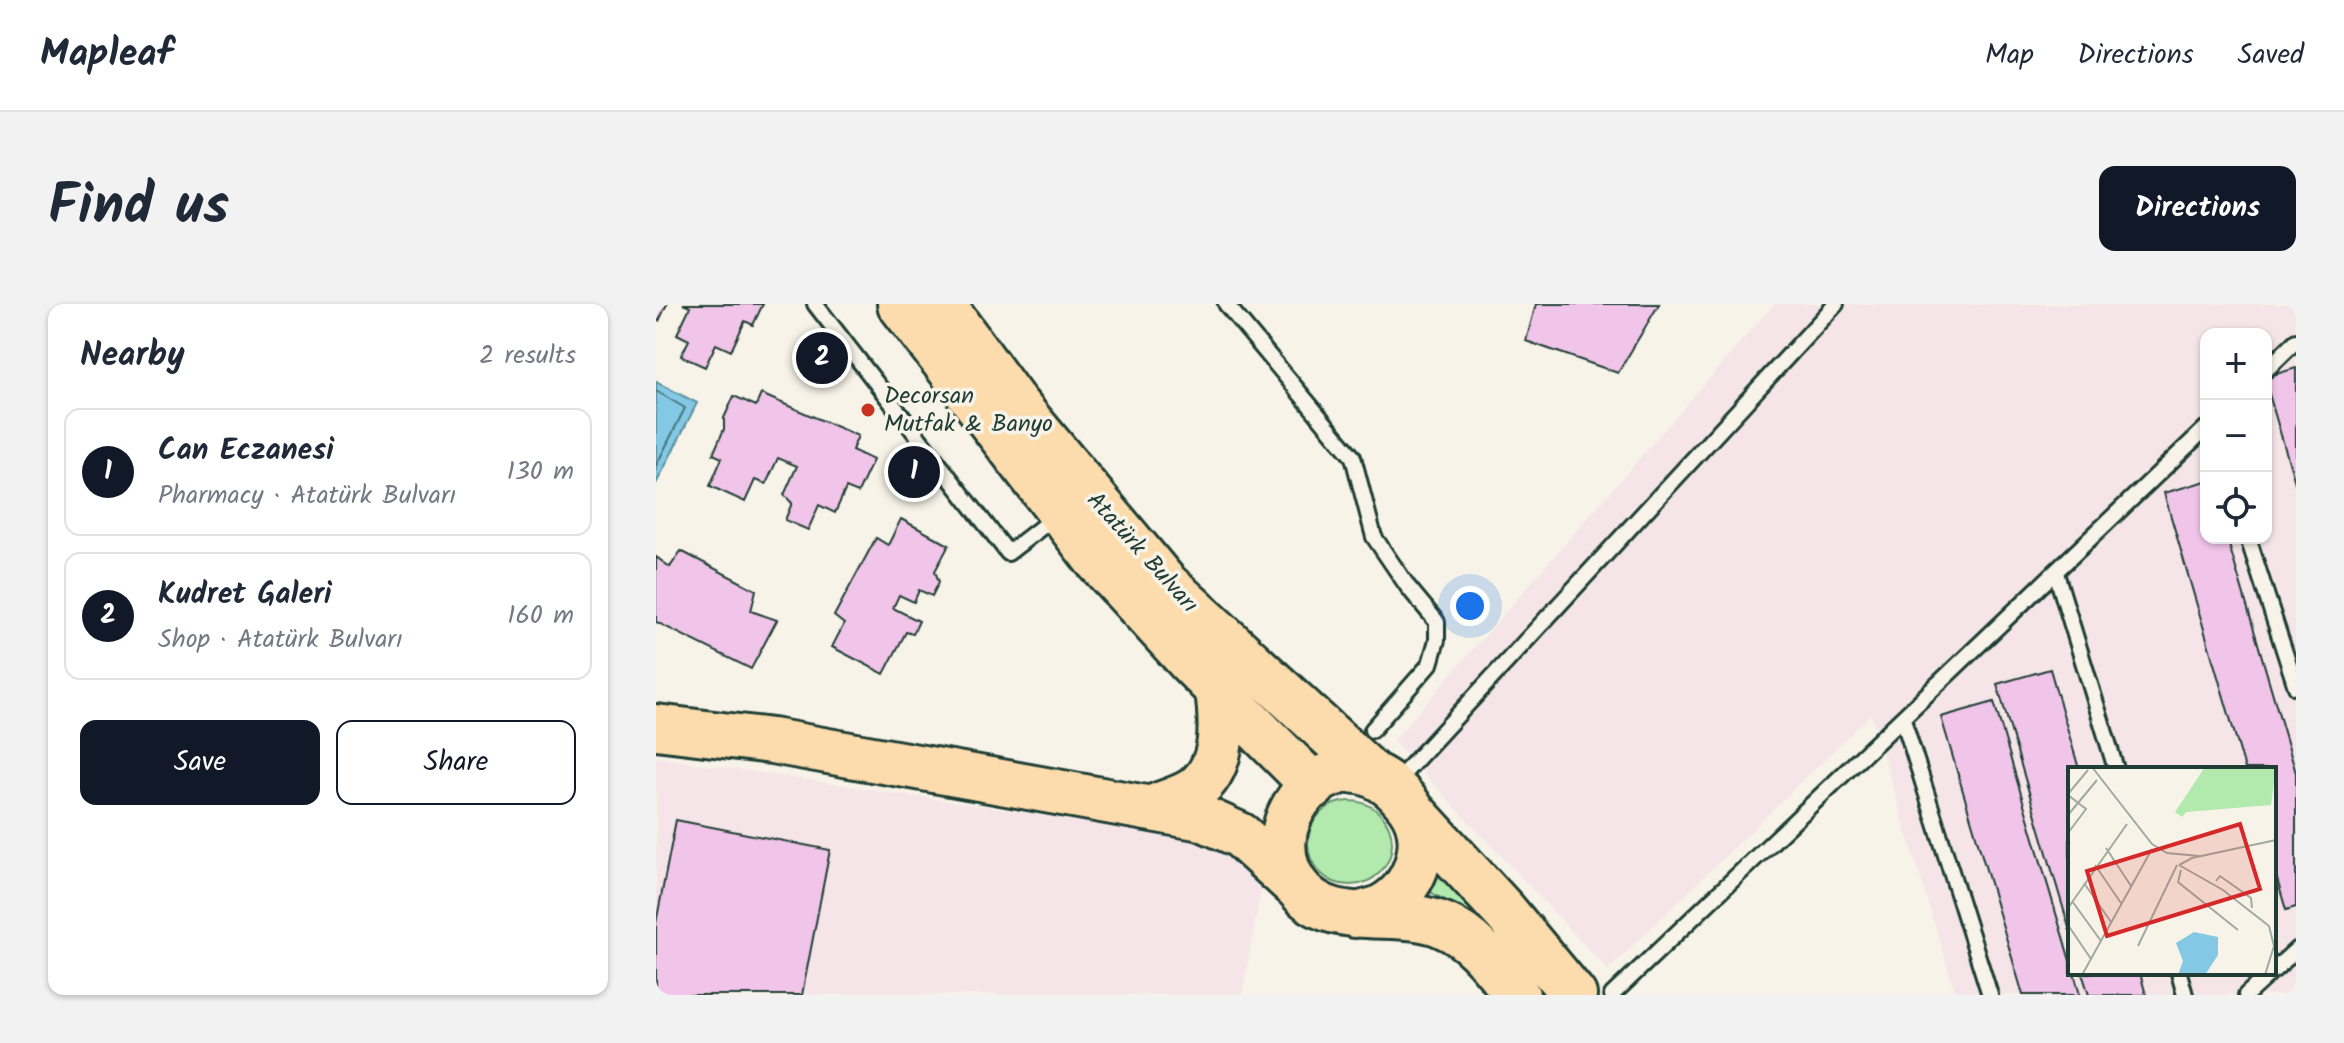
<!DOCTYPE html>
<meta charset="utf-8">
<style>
body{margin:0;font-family:Kalam,sans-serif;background:#f2f2f3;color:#1f2937}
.controls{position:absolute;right:24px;top:24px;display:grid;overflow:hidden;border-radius:16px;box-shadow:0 2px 6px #0004}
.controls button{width:72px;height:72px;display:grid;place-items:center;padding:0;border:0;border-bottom:2px solid #e0e1e3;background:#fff;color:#1f2937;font:40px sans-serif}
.you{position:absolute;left:814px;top:302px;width:28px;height:28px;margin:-20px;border:6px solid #fff;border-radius:50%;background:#1a73e8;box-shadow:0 0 0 12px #1a73e833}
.badge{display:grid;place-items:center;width:52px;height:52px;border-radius:50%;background:#111827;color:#fff;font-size:26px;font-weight:700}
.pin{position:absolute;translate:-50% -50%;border:4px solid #fff;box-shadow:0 2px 8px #0006}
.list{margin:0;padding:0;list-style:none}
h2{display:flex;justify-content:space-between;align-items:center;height:104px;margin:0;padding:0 32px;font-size:34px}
h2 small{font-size:26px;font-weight:400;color:#747a83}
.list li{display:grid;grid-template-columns:52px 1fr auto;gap:24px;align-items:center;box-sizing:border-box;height:128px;margin:0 16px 16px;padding:0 16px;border:2px solid #e0e1e3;border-radius:16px}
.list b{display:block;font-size:30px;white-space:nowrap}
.list p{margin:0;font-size:26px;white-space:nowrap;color:#747a83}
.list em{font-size:26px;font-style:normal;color:#747a83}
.actions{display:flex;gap:16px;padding:24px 32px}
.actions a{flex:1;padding:18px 0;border:2px solid #111827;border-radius:16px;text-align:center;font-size:28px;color:#111827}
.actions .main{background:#111827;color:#fff}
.icon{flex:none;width:44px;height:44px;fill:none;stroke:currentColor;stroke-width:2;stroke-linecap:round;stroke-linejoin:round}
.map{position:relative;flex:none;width:1640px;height:691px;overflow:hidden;border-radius:16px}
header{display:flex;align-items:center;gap:48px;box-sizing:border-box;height:112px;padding:0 40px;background:#fff;border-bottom:2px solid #e0e1e3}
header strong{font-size:38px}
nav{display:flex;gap:44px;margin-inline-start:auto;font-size:28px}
.intro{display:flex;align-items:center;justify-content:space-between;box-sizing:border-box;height:192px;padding:0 48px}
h1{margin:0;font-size:56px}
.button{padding:20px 36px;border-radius:16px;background:#111827;color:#fff;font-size:28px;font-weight:700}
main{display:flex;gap:48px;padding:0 48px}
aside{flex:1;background:#fff;border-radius:16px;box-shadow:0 2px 6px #0004}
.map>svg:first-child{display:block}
.built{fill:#f5e5e8;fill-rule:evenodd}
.green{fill:#b2e9ac;stroke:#689370;stroke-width:2}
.water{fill:#83c8e4;stroke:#5b909e;stroke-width:2}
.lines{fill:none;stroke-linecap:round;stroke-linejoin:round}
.shore{stroke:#47757a;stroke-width:2}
.building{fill:#f1c4e9;stroke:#1f3d34;stroke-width:2}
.lane-casing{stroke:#1f3d34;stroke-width:20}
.primary-casing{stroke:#1f3d34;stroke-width:50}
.lane{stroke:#f7f3e8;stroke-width:14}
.primary{stroke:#fcdcac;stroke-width:44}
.poi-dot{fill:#c8321e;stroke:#f7f3e8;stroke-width:3}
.labels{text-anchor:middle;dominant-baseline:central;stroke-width:7;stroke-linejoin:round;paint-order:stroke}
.poi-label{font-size:24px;fill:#1f3d34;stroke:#f7f3e8;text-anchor:start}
.street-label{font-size:24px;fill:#1f3d34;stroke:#f7f3e8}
.inset-road{fill:none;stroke:#a1aaa0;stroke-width:2}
.view{fill:#d62828;fill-opacity:0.15;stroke:#d62828;stroke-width:4}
.inset-edge{fill:none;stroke:#1f3d34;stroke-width:4}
</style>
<header>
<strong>Mapleaf</strong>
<nav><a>Map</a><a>Directions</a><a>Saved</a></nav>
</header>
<div class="intro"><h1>Find us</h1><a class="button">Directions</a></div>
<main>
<aside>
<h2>Nearby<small>2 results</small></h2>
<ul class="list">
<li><span class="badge">1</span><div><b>Can Eczanesi</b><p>Pharmacy · Atatürk Bulvarı</p></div><em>130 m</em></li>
<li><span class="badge">2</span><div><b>Kudret Galeri</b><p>Shop · Atatürk Bulvarı</p></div><em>160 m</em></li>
</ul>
<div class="actions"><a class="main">Save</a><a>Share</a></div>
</aside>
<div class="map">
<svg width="1640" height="691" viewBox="0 0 1640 691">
<rect width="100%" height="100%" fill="#f7f3e8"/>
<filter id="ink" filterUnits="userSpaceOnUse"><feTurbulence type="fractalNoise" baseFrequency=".0125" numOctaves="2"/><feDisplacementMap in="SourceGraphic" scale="16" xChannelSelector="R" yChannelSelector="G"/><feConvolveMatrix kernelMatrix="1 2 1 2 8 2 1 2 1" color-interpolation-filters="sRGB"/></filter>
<g filter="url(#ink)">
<!-- built -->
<path class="built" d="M 1118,0 L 1640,0 L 1640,691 L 1300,691 L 1215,410 L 952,666 L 737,437 ZM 1550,30 L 1610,30 L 1610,234 L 1550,234 ZM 1414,465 L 1618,465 L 1618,669 L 1414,669 Z
M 0,453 L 562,538 L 606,579 L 586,691 L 0,691 Z"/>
<!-- green -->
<path class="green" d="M652 539a42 42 0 1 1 84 0a42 42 0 1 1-84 0Z
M 781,560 L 898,691 L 873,691 L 802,604 L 771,586 Z"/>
<!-- water -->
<path class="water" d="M 0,78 L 41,99 L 0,180 Z"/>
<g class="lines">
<!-- shore -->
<path class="shore" d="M 0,87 L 29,104 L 0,162"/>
</g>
<!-- building -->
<path class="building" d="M 0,0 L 11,0 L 3,17 L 0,16 Z
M 27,0 L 107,0 L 97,21 L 89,17 L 75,47 L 60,40 L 49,63 L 25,52 L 33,36 L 21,30 L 34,3 Z
M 880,0 L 1003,0 L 962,69 L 870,37 Z
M 1640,64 L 1640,182 L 1610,80 L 1610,73 Z
M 105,90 L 202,132 L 196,146 L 217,156 L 202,189 L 190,184 L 179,209 L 163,201 L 152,226 L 129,216 L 136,199 L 128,191 L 141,162 L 122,154 L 110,180 L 99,176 L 89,198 L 54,182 L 66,154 L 57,150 L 68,125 L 68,114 L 78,92 L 100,102 Z
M 1550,177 L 1550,234 L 1571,234 L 1640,469 L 1640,603 L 1630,606 L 1618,565 L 1618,465 L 1589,465 L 1508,189 Z
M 245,215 L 293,241 L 279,267 L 283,278 L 276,292 L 263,286 L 258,298 L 243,291 L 237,304 L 263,317 L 257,330 L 250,328 L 228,370 L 176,343 L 188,320 L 178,312 L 220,234 L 232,241 Z
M 25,247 L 100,286 L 95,307 L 121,316 L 95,365 L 0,318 L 0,253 L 14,263 Z
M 1394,365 L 1423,465 L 1414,465 L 1414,627 L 1341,380 Z
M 1338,398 L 1414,657 L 1414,669 L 1418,669 L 1424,691 L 1367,691 L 1285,413 Z
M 20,516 L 174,546 L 146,691 L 0,691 L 0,619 Z
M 1426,669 L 1484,669 L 1490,691 L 1433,691 Z"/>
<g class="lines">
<defs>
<path id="lane" d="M 159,0 L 352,249 L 400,212
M 570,0 L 697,153 L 718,233 L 752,283 L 781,318 L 781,336 L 774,360 L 716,426
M 1610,66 L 1640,37
M 1592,234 L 1640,383
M 1400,269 L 1460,465
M 1247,415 L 1334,691
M 739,479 L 1180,0
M 1618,666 L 1640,646
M 1523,669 L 1529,691
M 956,691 L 1550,124
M 1590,691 L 1614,669"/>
<path id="primary" d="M 244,0 L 439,254 L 533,357 L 658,482
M 286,0 L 358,98 L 509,279 L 716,470
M 0,423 L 116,437 L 546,514 L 584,531 L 640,582
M 496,504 C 510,498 526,494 538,486 C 570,463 566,419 562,385
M 757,508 L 849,608 L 918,691
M 699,611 C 709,609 719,607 728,602 C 761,583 777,535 753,502 C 743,489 733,478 717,471 C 659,447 601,526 640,581 C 673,628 741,601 787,621 C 819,634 840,665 861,691"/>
</defs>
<!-- lane casing -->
<use href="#lane" class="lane-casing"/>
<!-- primary casing -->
<use href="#primary" class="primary-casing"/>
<!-- lane -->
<use href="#lane" class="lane"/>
<!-- primary -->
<use href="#primary" class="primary"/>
</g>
</g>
<!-- markers -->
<circle class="poi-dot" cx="212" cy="106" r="8"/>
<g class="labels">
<!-- poi labels -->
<g class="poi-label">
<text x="228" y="92">Decorsan<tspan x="228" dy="28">Mutfak &amp; Banyo</tspan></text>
</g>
<!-- street labels -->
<g class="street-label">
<text transform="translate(486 249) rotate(48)">Atatürk Bulvarı</text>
</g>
</g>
<!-- overview -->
<g transform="translate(1412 463)">
<rect width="208" height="208" fill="#f7f3e8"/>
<path d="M 137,0 L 208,0 L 203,38 L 118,45 L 114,50 L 107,45 Z" fill="#b2e9ac"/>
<path d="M 126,165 L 150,170 L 150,188 L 137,208 L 110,208 L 115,194 L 108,176 Z" fill="#83c8e4"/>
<path class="inset-road" d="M 24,0 L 84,77 L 99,86 L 131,89M 0,27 L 20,3M 0,28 L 18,42 L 0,66M 0,48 L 29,13M 38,81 L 63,119M 27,98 L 53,136M 111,98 L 155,123 L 201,159 L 206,179 L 197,208M 111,98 L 124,91 L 208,73M 113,103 L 110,115 L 170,163M 148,114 L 152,109 L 183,131 L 184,141M 16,116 L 43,155M 4,134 L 33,174M 0,141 L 59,57M 0,158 L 23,192M 70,179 L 109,98M 14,208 L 84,82"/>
<path class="view" d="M 172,57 L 192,122 L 39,169 L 19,104 Z"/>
<rect width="208" height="208" class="inset-edge"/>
</g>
</svg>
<div class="controls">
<button>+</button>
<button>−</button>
<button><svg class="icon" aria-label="locate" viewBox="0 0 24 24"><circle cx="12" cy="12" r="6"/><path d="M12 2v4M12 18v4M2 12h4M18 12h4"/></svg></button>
</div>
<div class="you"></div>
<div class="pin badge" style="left:258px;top:168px">1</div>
<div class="pin badge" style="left:166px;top:54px">2</div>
</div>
</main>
